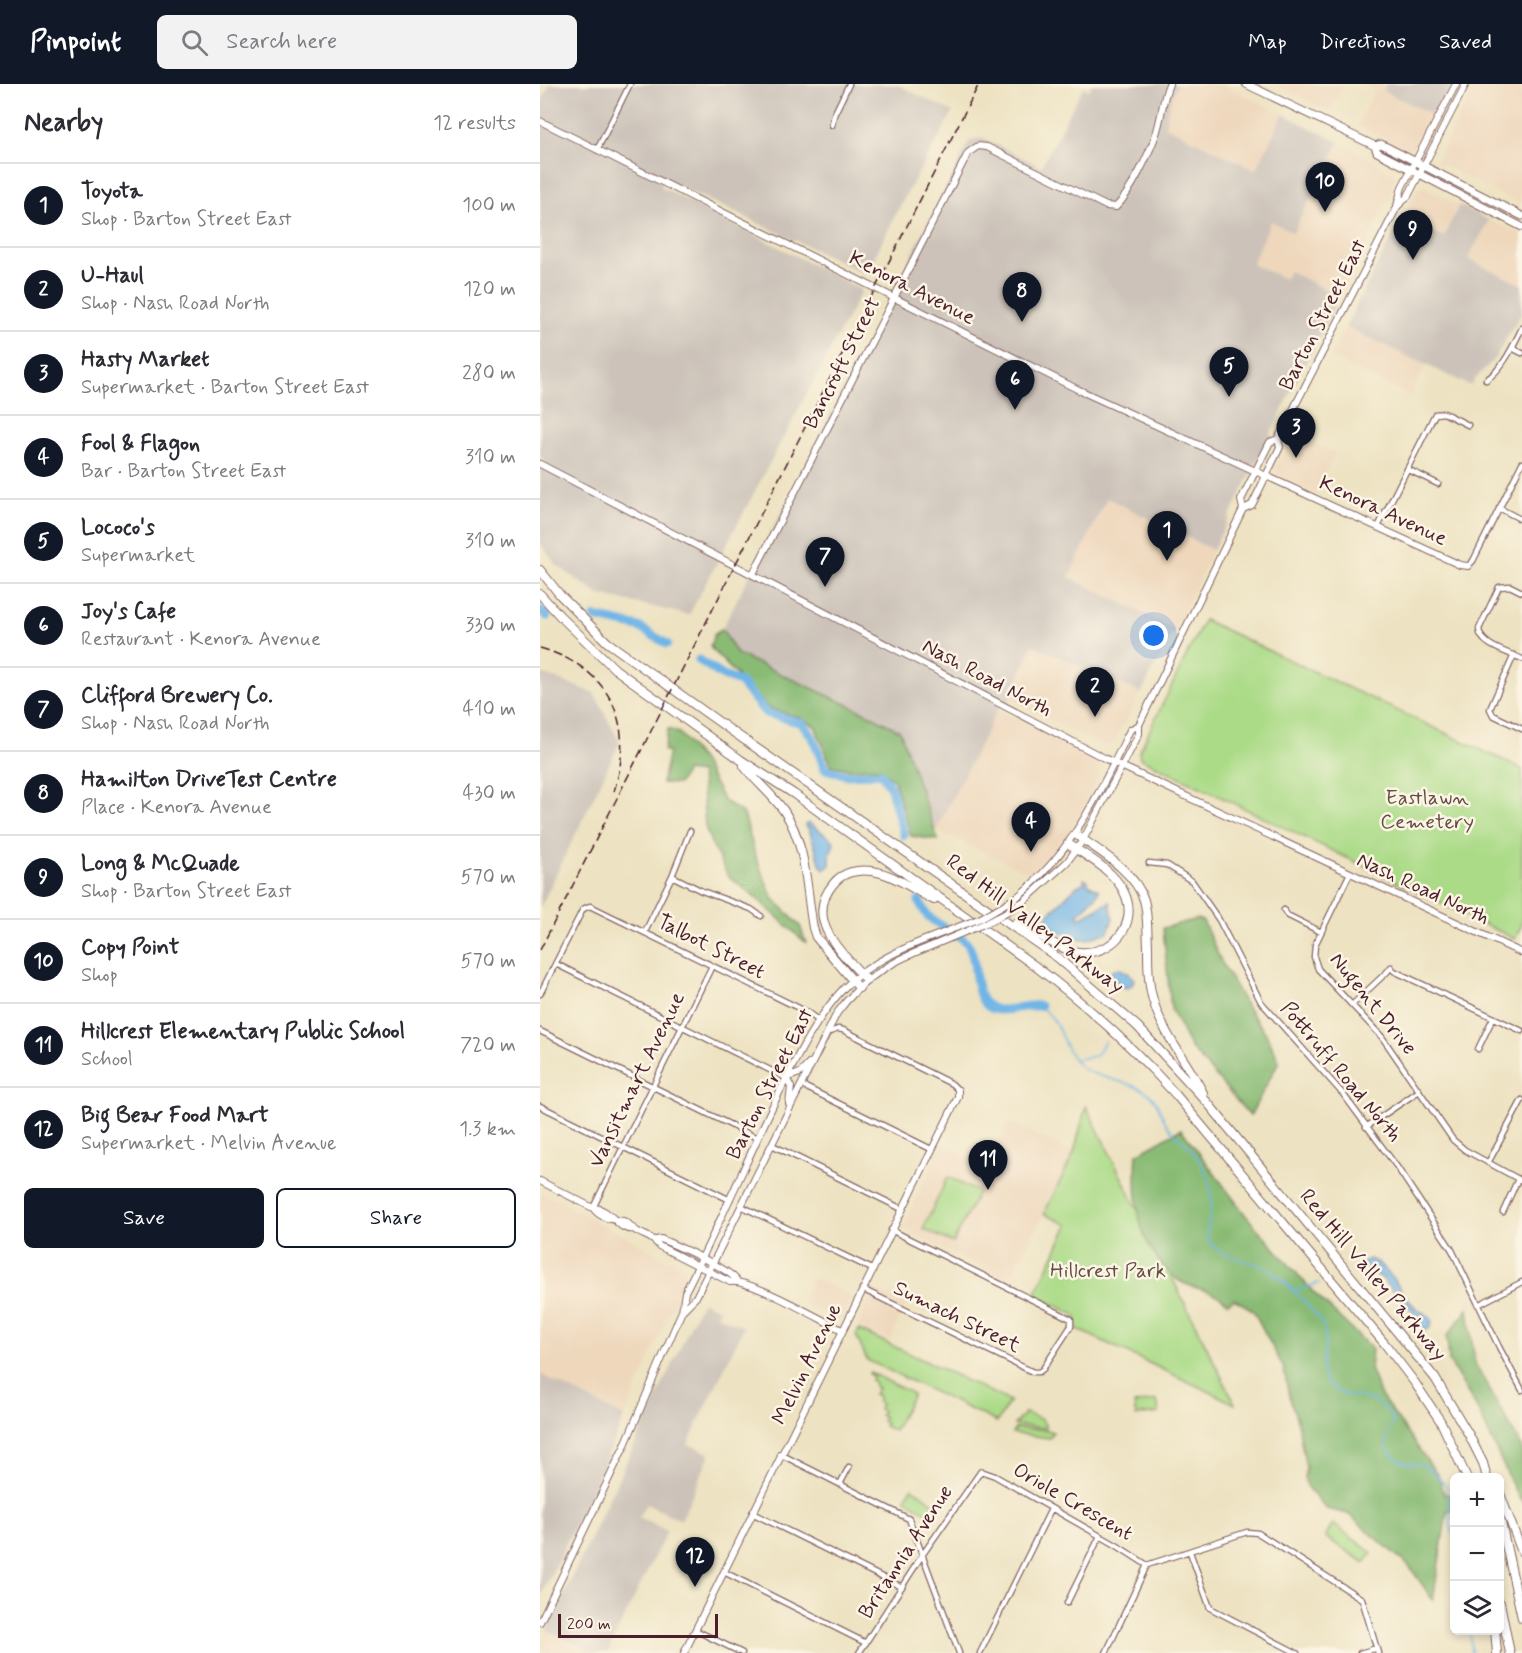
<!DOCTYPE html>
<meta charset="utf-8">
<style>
body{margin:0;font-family:Mynerve,sans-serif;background:#f2f2f3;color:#2b2b33}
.controls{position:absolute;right:18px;bottom:18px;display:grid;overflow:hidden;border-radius:9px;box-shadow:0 3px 9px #0003}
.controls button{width:54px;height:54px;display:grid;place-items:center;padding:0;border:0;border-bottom:2px solid #e1e1e2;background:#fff;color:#2b2b33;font:30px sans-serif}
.scale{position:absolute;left:18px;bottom:15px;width:160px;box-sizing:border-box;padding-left:6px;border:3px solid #4a1f2b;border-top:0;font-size:16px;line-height:21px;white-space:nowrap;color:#4a1f2b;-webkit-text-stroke:4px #fcf5e5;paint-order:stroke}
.you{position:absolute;left:614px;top:552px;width:21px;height:21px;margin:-15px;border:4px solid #fff;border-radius:50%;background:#1a73e8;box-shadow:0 0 0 9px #1a73e833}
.badge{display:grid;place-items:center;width:39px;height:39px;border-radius:50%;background:#111827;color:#fff;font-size:20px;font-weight:700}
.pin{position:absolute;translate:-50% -50px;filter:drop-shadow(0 2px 3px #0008)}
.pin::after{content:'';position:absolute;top:32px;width:21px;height:18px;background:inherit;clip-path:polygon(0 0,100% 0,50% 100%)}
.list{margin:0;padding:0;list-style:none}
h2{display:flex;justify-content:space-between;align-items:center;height:78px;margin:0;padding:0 24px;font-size:26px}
h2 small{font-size:20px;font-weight:400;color:#7c7c81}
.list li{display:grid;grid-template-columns:39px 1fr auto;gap:18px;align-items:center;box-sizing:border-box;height:84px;padding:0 24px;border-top:2px solid #e1e1e2}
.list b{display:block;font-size:22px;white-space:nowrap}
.list p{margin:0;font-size:20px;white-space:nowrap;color:#7c7c81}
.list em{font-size:20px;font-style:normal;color:#7c7c81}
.actions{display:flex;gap:12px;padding:18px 24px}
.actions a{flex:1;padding:14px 0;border:2px solid #111827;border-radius:9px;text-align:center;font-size:21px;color:#111827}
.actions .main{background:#111827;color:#fff}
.icon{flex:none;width:33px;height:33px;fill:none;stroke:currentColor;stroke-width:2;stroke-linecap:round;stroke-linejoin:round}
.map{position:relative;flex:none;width:982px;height:1569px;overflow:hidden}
header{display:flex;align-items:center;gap:36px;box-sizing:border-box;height:84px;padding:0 30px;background:#111827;color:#fff}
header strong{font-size:28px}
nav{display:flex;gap:33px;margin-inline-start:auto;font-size:21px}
.search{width:420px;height:54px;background:#f2f2f3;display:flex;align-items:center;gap:15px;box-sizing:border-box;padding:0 21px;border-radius:9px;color:#7c7c81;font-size:22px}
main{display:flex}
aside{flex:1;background:#fff}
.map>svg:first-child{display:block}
.built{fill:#eed7bb}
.industrial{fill:#ccc2b9}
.green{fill:#acdb88;stroke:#7b7d5a;stroke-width:1.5}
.forest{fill:#89bb74;stroke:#6a6d50;stroke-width:1.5}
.water{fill:#71b5e7;stroke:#5e6a89;stroke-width:1.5}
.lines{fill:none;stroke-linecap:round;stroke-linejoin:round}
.stream{stroke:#71b5e7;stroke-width:1.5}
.river{stroke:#71b5e7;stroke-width:9}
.street-casing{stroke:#836360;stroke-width:7}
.secondary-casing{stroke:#836360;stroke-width:8}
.primary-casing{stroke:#836360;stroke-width:9}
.highway-casing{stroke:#836360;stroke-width:10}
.street{stroke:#fff;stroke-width:4.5}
.secondary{stroke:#fff;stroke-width:6}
.primary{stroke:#fff;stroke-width:7}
.highway{stroke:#fff;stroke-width:8}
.rail{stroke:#4a1f2b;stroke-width:1.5;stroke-dasharray:9 4.5;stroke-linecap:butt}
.secondary-bridge-casing{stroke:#836360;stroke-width:8;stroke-linecap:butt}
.secondary-bridge{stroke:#fff;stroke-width:6}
.labels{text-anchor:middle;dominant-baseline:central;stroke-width:5;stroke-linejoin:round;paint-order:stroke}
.street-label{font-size:21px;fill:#4a1f2b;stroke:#fcf5e5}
.park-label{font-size:21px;fill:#624e42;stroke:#fcf5e5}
</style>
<header>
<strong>Pinpoint</strong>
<div class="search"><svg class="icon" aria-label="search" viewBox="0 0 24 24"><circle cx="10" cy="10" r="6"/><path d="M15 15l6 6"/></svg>Search here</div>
<nav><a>Map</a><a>Directions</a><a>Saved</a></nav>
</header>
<main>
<aside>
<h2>Nearby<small>12 results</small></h2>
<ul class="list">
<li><span class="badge">1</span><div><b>Toyota</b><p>Shop · Barton Street East</p></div><em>100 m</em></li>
<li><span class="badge">2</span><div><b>U-Haul</b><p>Shop · Nash Road North</p></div><em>120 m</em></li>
<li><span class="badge">3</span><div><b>Hasty Market</b><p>Supermarket · Barton Street East</p></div><em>280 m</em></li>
<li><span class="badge">4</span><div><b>Fool &amp; Flagon</b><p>Bar · Barton Street East</p></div><em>310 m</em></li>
<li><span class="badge">5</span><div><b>Lococo's</b><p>Supermarket</p></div><em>310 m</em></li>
<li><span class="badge">6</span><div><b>Joy's Cafe</b><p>Restaurant · Kenora Avenue</p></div><em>330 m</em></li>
<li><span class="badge">7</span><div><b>Clifford Brewery Co.</b><p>Shop · Nash Road North</p></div><em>410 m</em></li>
<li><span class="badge">8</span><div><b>Hamilton DriveTest Centre</b><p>Place · Kenora Avenue</p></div><em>430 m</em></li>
<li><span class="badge">9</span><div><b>Long &amp; McQuade</b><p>Shop · Barton Street East</p></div><em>570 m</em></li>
<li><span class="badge">10</span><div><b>Copy Point</b><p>Shop</p></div><em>570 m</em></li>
<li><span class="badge">11</span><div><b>Hillcrest Elementary Public School</b><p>School</p></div><em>720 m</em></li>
<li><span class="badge">12</span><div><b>Big Bear Food Mart</b><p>Supermarket · Melvin Avenue</p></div><em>1.3 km</em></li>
</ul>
<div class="actions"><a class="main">Save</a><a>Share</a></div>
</aside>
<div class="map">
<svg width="982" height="1569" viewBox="0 0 982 1569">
<rect width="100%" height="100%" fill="#fcf5e5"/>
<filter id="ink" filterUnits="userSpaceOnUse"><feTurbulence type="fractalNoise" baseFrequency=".0167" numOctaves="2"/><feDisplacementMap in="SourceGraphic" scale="12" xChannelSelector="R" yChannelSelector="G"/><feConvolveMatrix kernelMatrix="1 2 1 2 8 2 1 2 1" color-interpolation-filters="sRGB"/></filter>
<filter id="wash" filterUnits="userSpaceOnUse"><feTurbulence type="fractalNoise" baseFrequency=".008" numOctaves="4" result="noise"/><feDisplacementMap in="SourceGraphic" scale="24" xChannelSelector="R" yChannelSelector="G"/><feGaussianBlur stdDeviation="1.35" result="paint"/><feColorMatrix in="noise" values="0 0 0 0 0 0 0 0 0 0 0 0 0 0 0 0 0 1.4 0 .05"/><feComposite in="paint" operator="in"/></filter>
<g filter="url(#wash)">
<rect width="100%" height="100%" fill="#ede2c1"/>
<!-- built -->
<path class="built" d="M 637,0 L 682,0 L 743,30 L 717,86 L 625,42 L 629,20 Z
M 737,0 L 804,0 L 790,28 L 736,1 Z
M 826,0 L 846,0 L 843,7 L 895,32 L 873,64 L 867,65 L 818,41 L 835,5 Z
M 936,0 L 982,0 L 982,121 L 896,78 Z
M 799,58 L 856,91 L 849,114 L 799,212 L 750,187 L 745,195 L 712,180 L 731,137 L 753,149 Z
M 882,102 L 919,121 L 904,153 L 863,132 L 878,104 Z
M 949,136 L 982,151 L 982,201 L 928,175 Z
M 805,243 L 885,281 L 870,312 L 790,273 Z
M 754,351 L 795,369 L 775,410 L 739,392 L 736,384 Z
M 567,414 L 673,466 L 635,545 L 529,493 Z
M 493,561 L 601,609 L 573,659 L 565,663 L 470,615 Z
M 458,625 L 556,678 L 560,688 L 539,734 L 522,761 L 492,790 L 396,746 Z
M 469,1038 L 534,1069 L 504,1130 L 468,1197 L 362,1144 L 402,1061 L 447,1082 Z
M 0,1108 L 145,1184 L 146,1191 L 84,1333 L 0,1290 Z
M 273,1194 L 312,1213 L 299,1236 L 262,1218 Z
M 334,1205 L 366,1220 L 350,1257 L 317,1243 Z
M 7,1546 L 55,1569 L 0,1569 L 0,1559 Z"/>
<!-- industrial -->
<path class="industrial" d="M 10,0 L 356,0 L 413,28 L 362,118 L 326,190 L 124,95 L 121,103 L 322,206 L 149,531 L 59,511 L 16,481 L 0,459 L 0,383 L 5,377 L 0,373 L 0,20 Z
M 552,0 L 637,0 L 629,20 L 625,42 L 716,86 L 743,30 L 799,58 L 753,149 L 731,137 L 712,180 L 745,195 L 749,187 L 799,212 L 673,466 L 567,414 L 529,493 L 635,545 L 601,609 L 493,561 L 470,615 L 458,625 L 396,746 L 384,718 L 360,647 L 328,630 L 197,570 L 182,545 L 430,56 L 443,54 L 501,83 L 543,3 L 549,6 Z
M 846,0 L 912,0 L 895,32 L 843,7 Z
M 919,121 L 949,136 L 928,175 L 982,201 L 982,228 L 956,273 L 935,295 L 931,302 L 805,243 L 863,132 L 904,153 Z
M 0,589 L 54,609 L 80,658 L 0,824 Z
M 162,1217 L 179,1225 L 177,1231 L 204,1243 L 148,1360 L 170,1370 L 141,1436 L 106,1420 L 99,1433 L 127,1447 L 67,1569 L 55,1569 L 7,1546 Z
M 0,1290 L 84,1333 L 61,1387 L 0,1514 Z"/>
<!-- green -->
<path class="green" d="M 664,536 L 982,685 L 982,840 L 975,855 L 600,674 L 599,668 Z
M 546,1022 L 695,1320 L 533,1243 L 537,1232 L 495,1211 L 528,1141 L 504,1130 L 534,1069 Z
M 408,1093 L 438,1108 L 413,1159 L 383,1145 Z
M 319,1246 L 470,1317 L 457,1338 L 327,1276 L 316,1251 Z
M 330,1288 L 373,1310 L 354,1347 L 344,1342 L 346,1339 L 342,1337 L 344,1333 L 340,1331 L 342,1327 L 339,1325 L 341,1320 L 337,1317 L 339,1313 L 334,1310 L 338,1304 L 334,1302 L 335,1299 L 331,1296 L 333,1292 L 329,1290 Z
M 617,1316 L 619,1329 L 596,1332 L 594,1320 Z
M 485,1329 C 493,1332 504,1334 506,1344 L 474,1341 Z
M 476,1344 L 508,1346 L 513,1348 L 509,1354 L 472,1349 Z
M 372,1404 L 398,1422 L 391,1432 L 365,1414 Z
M 793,1440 L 832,1469 L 825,1479 L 785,1453 Z"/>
<!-- forest -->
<path class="forest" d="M 182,545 L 197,570 L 328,630 L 360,647 L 398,756 L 371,752 L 354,696 L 339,684 L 308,685 L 291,681 L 275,642 L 258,633 L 228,624 L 170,563 L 174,551 Z
M 128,645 L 139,649 L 162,677 L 184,717 L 204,730 L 216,774 L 233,814 L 260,842 L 266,859 L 215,813 L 188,792 L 171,759 L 165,742 L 161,689 L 147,687 L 138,700 L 122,699 L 129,668 L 124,667 Z
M 657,835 L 663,837 L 681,877 L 708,925 L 725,948 L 739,977 L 710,1032 L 651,964 L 631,925 L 623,844 Z
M 641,1045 L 707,1133 L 774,1209 L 832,1265 L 830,1285 L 841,1312 L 899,1393 L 904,1410 L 914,1412 L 914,1427 L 907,1427 L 893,1516 L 870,1483 L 808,1430 L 787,1425 L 769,1406 L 764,1394 L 766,1383 L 757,1336 L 749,1312 L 744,1285 L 713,1226 L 694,1215 L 688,1219 C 671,1203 655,1207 638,1196 C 626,1189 607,1162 603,1148 C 596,1126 595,1093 597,1070 Z
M 928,1225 L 935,1280 L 982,1363 L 982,1417 L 975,1407 L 938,1326 L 909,1277 L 907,1252 Z"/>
<!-- water -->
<path class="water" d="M 269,739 L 293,756 L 294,760 L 290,769 L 290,781 L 285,785 L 281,782 L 269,745 L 265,741 Z
M 544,795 L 548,796 L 548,800 L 559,806 L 557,811 L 538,831 L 540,834 L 570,818 L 573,834 L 568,848 L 548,855 L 541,855 L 516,847 L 508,843 L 505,834 L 537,802 L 544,799 Z
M 574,885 C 581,884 591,889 594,896 L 592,901 L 588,904 L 580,902 L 571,889 Z
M 830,1175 C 851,1185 859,1206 874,1222 C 879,1228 884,1229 890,1233 L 892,1239 L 890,1244 L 885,1246 L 879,1243 L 873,1228 L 841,1193 L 822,1185 L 823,1178 Z"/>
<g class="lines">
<!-- stream -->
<path class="stream" d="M 500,922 C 504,926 509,930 513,935 C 522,949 526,970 540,982 C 552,993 586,997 603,1006 C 619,1014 619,1030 628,1042 C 636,1053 649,1060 656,1072 C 661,1079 668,1091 670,1100 C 671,1108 672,1119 671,1127 C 670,1139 662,1151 672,1161 C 685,1174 709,1176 726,1184 C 738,1190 760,1213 769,1223 C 774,1229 780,1235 783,1242 C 792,1261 773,1285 790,1302 C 809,1321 835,1302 854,1337 L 846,1354 L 847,1364 L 854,1373 L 866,1379 L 881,1380 L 891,1386 L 906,1401 L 910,1425 L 910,1441 L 914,1453
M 536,975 L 556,972 L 565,957
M 754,1207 L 779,1199
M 930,1546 L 931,1569"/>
<!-- river -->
<path class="river" d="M 0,526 L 7,532
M 55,533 L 99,543 L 127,560
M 159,576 L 183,592 L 200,598 L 226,629 L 262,639 L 273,654 L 285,685 L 307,691 L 341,689 L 351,704 L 364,751
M 379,817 C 382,822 385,829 389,833 C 400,843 417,848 427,859 C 441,876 428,923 459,926 C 473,927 485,920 500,922"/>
</g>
</g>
<g filter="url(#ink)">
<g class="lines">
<defs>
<path id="street" d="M 292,41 L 294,31 L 309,0
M 57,66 L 90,0
M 972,264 L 982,269
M 946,296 C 963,285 973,262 982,244
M 867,385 L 898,400
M 959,424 L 982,436
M 838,443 L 895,330 L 904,329 L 928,341
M 928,482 L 933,477 L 982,379
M 982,508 L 970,502 L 959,503 L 939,545 C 940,562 968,568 982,575
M 974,571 L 950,625 L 953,631 L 982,645
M 609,779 L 627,781 L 652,797 L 679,836 L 721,918 L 803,1010 L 857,1083 L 912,1166 L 959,1263 L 982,1306
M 810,789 L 775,861 L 774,873 L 778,885 L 842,953 L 913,1056 L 925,1066 L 982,1097
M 132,792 L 162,807 L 211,825 L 221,832
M 744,826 L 747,831 L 781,848
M 105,848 L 132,792 L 150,747
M 16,880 L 246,994
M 0,910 L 43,825 L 50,822 L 267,928 L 279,937
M 812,921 L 847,888 L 851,883 L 854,887 L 982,947
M 0,947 L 217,1054
M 287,949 L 298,945 L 303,946 L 412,1000 L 418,1006
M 938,965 L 953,934
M 261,1001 L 391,1065
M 0,1022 L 190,1116
M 826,1043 L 879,1007
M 232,1061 L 362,1125
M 948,1079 L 982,1016
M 201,1122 L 332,1185
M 53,1124 L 172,882
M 963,1128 L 978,1095
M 322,1205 L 493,1288 L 499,1288 L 503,1285 L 531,1242 L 531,1235 L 351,1146
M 938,1221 L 982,1198
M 240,1370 L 369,1435 L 419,1569
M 300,1400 L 309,1383
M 212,1429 L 362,1503
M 650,1468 L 670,1524 L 757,1569
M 607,1481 L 707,1448 L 718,1449 L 822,1515 L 838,1569
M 184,1488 L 326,1559
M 527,1519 L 560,1452
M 155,1546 L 202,1569
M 319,1569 L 383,1470 L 441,1387 L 455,1392 L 576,1461 L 607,1481
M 440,1569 L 511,1425
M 566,1569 L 607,1481
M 820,1569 L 837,1564"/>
<path id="secondary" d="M 0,37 L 539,306 L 920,481 L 928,482
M 857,122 L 862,103 L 916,0
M 0,380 L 566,675 L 982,869
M 703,425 L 712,421 L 740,363 L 738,355
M 213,490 L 428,69 L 438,62 L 447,63 L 566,122 L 576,123 C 591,108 609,70 616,50 C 622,33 622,16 629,0
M 477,813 C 532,769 560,708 590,646 L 599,641
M 484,817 L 527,778 L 543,756 L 599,650 L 599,641 L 703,425 L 701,416 L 730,358 L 738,355 L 857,123 L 868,112 L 926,0
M 246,994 L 260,989 L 270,979
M 246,994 L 251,1003 L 249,1020
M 0,1097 L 53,1124 C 72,1124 78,1148 93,1145
M 53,1124 C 61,1135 71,1135 83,1137 C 89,1138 90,1143 95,1146 C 103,1152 113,1152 119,1162 L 190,1198 C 209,1194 281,1236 302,1246
M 116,1156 L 121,1155 C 137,1162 191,1185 197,1197
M 142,1227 L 156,1213 L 297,929 C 321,896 351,877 389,863
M 0,1538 L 85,1361 L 142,1227 L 145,1208 C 178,1144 206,1078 237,1013 C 256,975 275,935 304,904 C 326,882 354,868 382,857
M 144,1569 L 418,1013 L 418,1006"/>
<path id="primary" d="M 706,0 L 835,62 L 841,60 L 982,132
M 835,62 L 837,68 L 982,143"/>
<path id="highway" d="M 0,486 L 20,511 L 67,558 L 186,643 L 518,874 L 597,942 L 667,1018 L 895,1294 L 929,1351 L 943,1379 L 947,1394
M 0,510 L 20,532 L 75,585 L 201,676 L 254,710 L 495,882 C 547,921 593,963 636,1011 L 845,1260 L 875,1299 L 901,1338 L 927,1394
M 204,682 C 216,698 232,710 244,727 C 267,761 266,805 273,844 L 276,853 L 319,904
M 535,750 C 559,767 595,787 604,816 C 608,830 607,847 608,862 C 608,880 608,899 613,916 C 623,951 647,977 663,1009
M 476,839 C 497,847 517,866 539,868 C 572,872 600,840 584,808 C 574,787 547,772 528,760
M 327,896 C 303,870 262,836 294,799 C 303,788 318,785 332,787 C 354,790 374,806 394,816
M 960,1410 L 982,1468
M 960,1434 L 982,1534
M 960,1519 L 970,1569
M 955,1546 L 957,1569"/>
</defs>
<!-- street casing -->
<use href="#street" class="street-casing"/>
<!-- secondary casing -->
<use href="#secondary" class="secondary-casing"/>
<!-- primary casing -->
<use href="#primary" class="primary-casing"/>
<!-- highway casing -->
<use href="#highway" class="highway-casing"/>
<!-- street -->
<use href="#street" class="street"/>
<!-- secondary -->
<use href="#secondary" class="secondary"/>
<!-- primary -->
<use href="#primary" class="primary"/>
<!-- highway -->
<use href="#highway" class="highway"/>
<!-- rail -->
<path class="rail" d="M 0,564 C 70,584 96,639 74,707
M 0,866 L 439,0"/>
<defs>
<path id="secondary-bridge" d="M 382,857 L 441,834 L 477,813
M 389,863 L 453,836 L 484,817"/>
</defs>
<!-- secondary-bridge casing -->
<use href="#secondary-bridge" class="secondary-bridge-casing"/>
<!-- secondary-bridge -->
<use href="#secondary-bridge" class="secondary-bridge"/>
</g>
</g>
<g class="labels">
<!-- street labels -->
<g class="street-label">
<text transform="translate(372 204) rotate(27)">Kenora Avenue</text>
<text transform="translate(783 231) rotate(-63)">Barton Street East</text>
<text transform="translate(302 279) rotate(-63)">Bancroft Street</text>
<text transform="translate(843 427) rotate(25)">Kenora Avenue</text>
<text transform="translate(447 594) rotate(28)">Nash Road North</text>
<text transform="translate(883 805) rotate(25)">Nash Road North</text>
<text transform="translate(495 840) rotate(37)">Red Hill Valley Parkway</text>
<text transform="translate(171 863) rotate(27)">Talbot Street</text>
<text transform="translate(833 920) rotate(51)">Nugent Drive</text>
<text transform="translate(801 988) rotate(50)">Pottruff Road North</text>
<text transform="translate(97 996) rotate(-64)">Vansitmart Avenue</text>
<text transform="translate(230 1000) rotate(-63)">Barton Street East</text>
<text transform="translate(833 1191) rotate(50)">Red Hill Valley Parkway</text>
<text transform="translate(417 1233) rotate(26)">Sumach Street</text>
<text transform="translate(267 1280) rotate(-64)">Melvin Avenue</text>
<text transform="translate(533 1418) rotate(30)">Oriole Crescent</text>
<text transform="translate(366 1468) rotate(-57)">Britannia Avenue</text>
</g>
<!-- park labels -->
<g class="park-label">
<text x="887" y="714">Eastlawn<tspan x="887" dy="24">Cemetery</tspan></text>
<text x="568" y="1187">Hillcrest Park</text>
</g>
</g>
</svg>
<div class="controls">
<button>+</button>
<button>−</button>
<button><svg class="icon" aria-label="layers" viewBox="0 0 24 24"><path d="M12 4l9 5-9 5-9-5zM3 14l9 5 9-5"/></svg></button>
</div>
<div class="scale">200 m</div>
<div class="you"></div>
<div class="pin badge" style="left:627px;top:477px">1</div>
<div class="pin badge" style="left:555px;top:633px">2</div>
<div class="pin badge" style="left:756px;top:374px">3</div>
<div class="pin badge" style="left:491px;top:768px">4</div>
<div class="pin badge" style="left:689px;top:313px">5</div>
<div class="pin badge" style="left:475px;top:326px">6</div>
<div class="pin badge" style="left:285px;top:503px">7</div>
<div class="pin badge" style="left:482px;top:238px">8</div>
<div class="pin badge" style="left:873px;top:176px">9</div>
<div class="pin badge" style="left:785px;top:128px">10</div>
<div class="pin badge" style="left:448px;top:1106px">11</div>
<div class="pin badge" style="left:155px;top:1503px">12</div>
</div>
</main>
